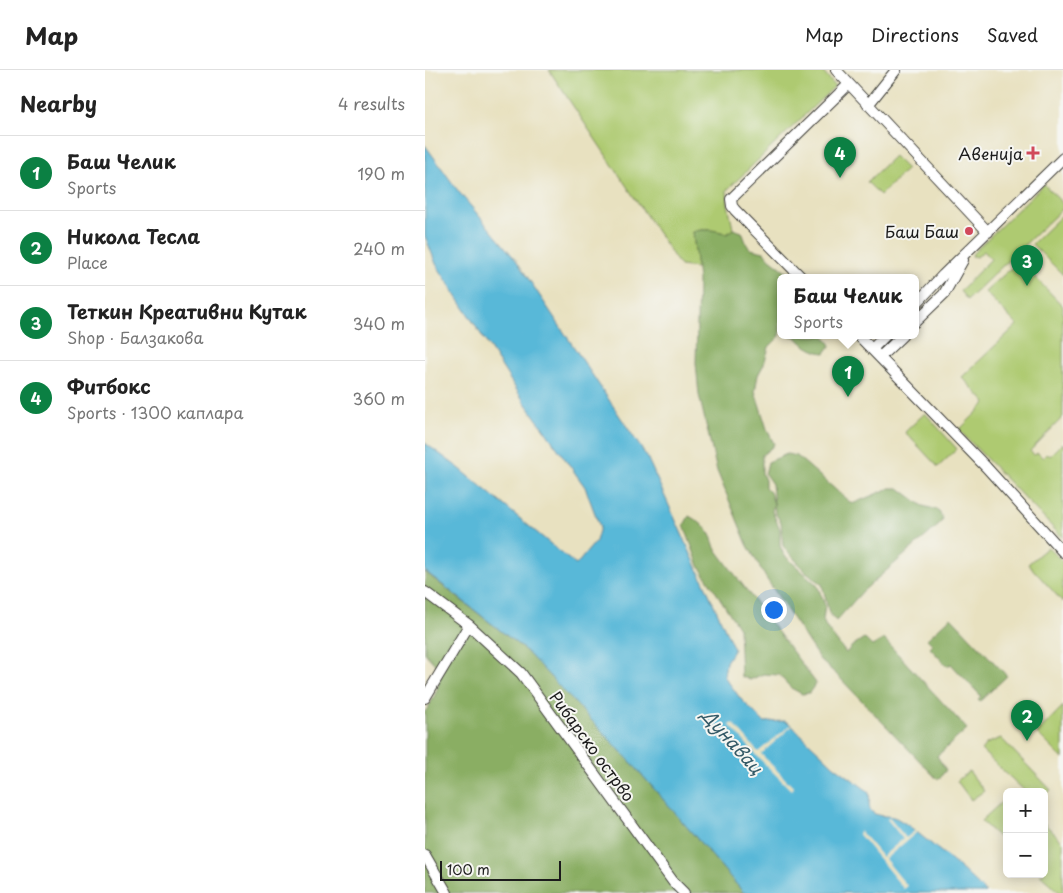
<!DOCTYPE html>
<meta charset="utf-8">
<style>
body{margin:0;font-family:"Playpen Sans",sans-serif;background:#f6f6f6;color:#222}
.controls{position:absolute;right:15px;bottom:15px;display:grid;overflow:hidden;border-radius:8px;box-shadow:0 2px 12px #0003}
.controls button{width:45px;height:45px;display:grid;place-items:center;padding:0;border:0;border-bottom:1px solid #e0e0e0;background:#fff;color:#222;font:25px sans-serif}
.scale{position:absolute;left:15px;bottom:12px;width:121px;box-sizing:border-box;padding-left:5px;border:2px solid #1c1c1c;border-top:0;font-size:14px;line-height:18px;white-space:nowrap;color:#1c1c1c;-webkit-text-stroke:4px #f6f6f2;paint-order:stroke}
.you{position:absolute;left:348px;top:539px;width:18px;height:18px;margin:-12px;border:4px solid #fff;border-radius:50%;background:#1a73e8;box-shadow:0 0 0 8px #1a73e833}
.badge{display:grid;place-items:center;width:32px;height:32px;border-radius:50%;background:#0b8043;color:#fff;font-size:16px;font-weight:700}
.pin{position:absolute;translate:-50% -41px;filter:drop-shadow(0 1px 2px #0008)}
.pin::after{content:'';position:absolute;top:26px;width:18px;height:15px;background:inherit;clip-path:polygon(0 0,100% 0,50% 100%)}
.popup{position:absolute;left:352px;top:204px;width:142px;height:65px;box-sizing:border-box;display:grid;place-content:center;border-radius:8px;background:#fff;filter:drop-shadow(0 1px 4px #0005);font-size:16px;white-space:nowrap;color:#767676}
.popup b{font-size:19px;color:#222}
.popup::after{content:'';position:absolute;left:50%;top:100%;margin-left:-10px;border:10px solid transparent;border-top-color:#fff}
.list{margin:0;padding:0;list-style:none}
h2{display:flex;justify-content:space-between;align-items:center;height:65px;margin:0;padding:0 20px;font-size:21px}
h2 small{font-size:16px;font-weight:400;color:#767676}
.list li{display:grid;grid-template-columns:32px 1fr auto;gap:15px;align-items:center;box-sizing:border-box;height:75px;padding:0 20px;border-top:1px solid #e0e0e0}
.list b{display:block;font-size:19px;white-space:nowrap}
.list p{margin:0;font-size:16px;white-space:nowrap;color:#767676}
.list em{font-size:16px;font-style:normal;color:#767676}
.map{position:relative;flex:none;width:638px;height:823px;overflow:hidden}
header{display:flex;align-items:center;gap:30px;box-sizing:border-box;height:70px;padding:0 25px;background:#fff;border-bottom:1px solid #e0e0e0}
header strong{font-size:24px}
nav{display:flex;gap:28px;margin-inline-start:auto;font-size:18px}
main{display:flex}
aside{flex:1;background:#fff}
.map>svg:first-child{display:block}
.green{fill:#aeca71;stroke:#657346}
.forest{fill:#8aae63;stroke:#536540}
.water{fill:#59b8d8;stroke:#3a6a7a}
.pier{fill:#e8e1c0}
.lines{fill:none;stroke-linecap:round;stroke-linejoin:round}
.minor-casing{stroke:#3b3a35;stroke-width:12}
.minor{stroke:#fff;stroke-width:10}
.poi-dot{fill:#d1495b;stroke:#f6f6f2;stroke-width:2}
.labels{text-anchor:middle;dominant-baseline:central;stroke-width:4;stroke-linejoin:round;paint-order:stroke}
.poi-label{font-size:16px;fill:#1c1c1c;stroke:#f6f6f2;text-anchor:end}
.street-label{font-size:16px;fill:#1c1c1c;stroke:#f6f6f2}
.water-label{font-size:18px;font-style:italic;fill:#345a67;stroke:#f6f6f2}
</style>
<header>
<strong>Map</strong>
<nav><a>Map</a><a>Directions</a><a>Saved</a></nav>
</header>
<main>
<aside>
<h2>Nearby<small>4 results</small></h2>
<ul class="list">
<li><span class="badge">1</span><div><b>Баш Челик</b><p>Sports</p></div><em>190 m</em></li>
<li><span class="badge">2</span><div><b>Никола Тесла</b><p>Place</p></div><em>240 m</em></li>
<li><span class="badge">3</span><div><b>Теткин Креативни Кутак</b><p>Shop · Балзакова</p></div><em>340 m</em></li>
<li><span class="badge">4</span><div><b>Фитбокс</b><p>Sports · 1300 каплара</p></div><em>360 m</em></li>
</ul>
</aside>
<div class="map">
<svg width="638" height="823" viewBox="0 0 638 823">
<rect width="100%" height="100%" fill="#f6f6f2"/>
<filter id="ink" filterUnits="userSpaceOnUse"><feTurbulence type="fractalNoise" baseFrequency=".02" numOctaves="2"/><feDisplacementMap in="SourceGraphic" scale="10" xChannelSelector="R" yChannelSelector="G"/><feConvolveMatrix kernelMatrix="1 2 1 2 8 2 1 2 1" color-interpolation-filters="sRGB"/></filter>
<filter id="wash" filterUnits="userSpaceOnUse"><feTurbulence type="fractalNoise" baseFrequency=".0096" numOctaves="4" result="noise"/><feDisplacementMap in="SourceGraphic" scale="20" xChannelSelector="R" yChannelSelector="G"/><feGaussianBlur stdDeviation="1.12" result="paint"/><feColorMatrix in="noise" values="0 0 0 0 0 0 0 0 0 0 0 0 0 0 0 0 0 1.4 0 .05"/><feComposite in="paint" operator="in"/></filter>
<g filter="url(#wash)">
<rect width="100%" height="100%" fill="#e8e1c0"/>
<!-- green -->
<path class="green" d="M 124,0 L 396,0 L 410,16 L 302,120 L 303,134 L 308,159 L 302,164 C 292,160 278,158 268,162 L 272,198 L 255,196 Z
M 469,86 L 482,99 L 455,125 L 442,112 Z
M 619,114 L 638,134 L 638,138 L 542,230 L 535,221 L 566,189 L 559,181 L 552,187 L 547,186 L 548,183 Z
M 638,144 L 638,205 L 607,174 Z
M 594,191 L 638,236 L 638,347 L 605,381 L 609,385 L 613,383 L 618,388 L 622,383 L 625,386 L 638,373 L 638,468 L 534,360 L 561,333 L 537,307 L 592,255 L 560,222 Z
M 500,343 L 532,379 L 513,397 L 480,362 Z
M 623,477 L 638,492 L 638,532 L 603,494 Z
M 638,636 L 638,689 L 612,663 Z
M 576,668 L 626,720 L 619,727 L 619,722 L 601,722 L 556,680 L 561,674 Z
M 544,701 L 559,721 L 546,730 L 532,711 Z
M 582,727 L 582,775 L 556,751 Z
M 619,753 L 638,772 L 638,823 L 635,823 L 614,804 L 619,804 Z"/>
<!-- forest -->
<path class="forest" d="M 308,159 L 317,162 L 322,175 L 326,179 L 339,182 L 345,189 L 370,208 L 356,208 L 355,266 L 344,277 L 339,294 L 333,305 L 330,321 L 342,359 L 349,374 L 346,378 L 337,385 L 337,403 L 340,410 L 340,417 L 345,422 L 349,434 L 347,414 L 340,404 L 343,392 L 362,384 L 372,386 L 427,434 L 465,418 L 474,418 L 498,436 L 513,440 L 518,449 L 514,455 L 438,521 L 411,551 L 404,543 L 397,514 L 380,501 L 358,476 L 356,452 L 350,443 L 349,434 L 347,441 L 355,459 L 355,476 L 359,485 L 392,515 L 400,535 L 398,550 L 401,557 L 421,583 L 427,576 L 439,568 L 447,576 L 459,569 L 542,659 L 512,686 L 521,700 L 513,710 L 412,605 L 395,590 L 341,508 L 322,474 L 292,401 L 274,325 L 271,293 L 273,210 L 268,162 C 278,158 292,160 302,164 Z
M 366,266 L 399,266 L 406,275 L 400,283 C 391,283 377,275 371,267 Z
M 264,446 C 280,455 285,460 290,478 L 391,613 L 384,623 L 377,624 L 366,618 L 354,605 L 338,604 L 325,610 L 316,606 L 314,558 L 274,496 L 259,455 Z
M 0,502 L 100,580 L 205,691 L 319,823 L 0,823 L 0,642 C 9,629 14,618 16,601 L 0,583 Z
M 526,547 L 582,606 L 555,631 L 553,629 L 556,626 L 526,594 L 522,596 L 505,578 L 508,575 L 502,569 Z"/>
<!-- water -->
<path class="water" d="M 0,75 L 34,122 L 91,190 L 222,387 L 309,579 L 301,592 L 299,606 L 315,628 L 339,652 L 360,651 L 364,653 L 409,696 L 443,721 C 447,727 441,736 447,742 C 454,748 465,744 473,749 C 484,755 494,764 504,772 C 524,788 543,804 561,823 L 319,823 L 205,691 L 100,580 L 0,501 L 0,373 L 34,398 L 151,495 L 171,471 L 175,457 L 160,417 L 98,330 L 11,194 L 0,166 Z"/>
<!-- pier -->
<path class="pier" d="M 308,653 L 333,682 L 366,655 L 367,656 L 336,684 L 368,717 L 366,720 L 333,687 L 305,655 Z
M 464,748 L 481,768 L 491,760 L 492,762 L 460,789 L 482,816 L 479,819 L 433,763 L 435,761 L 457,787 L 478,769 L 462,749 Z"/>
</g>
<g filter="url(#ink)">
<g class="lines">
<defs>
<path id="minor" d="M 411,0 L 563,162
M 443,35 L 471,0
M 377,208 L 310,140 L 307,136 L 306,129 L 424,14
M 490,235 L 518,205 L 638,88
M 490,252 L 519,224 L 538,190
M 434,266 L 561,397 L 638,482
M 447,279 L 460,266
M 455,287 L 477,266
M 0,522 L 44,555 L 96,603 L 249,813 L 259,823
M 0,628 L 44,555
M 0,785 L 22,823"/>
</defs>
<!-- minor casing -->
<use href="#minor" class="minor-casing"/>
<!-- minor -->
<use href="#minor" class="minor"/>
</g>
</g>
<!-- markers -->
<g class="poi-dot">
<path d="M605.5 75.5h5v5h5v5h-5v5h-5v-5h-5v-5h5z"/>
<circle cx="544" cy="161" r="5"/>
</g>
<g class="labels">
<!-- poi labels -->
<g class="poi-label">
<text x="598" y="83">Авенија</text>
<text x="534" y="161">Баш Баш</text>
</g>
<!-- street labels -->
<g class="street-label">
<text transform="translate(168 676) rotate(54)">Рибарско острво</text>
</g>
<!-- water labels -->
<g class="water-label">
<text transform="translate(308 671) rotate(48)">Дунавац</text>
</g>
</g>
</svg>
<div class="controls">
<button>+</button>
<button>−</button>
</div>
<div class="scale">100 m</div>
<div class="you"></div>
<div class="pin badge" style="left:423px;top:327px">1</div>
<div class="popup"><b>Баш Челик</b>Sports</div>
<div class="pin badge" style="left:602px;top:671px">2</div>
<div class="pin badge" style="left:602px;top:216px">3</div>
<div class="pin badge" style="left:415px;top:108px">4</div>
</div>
</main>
